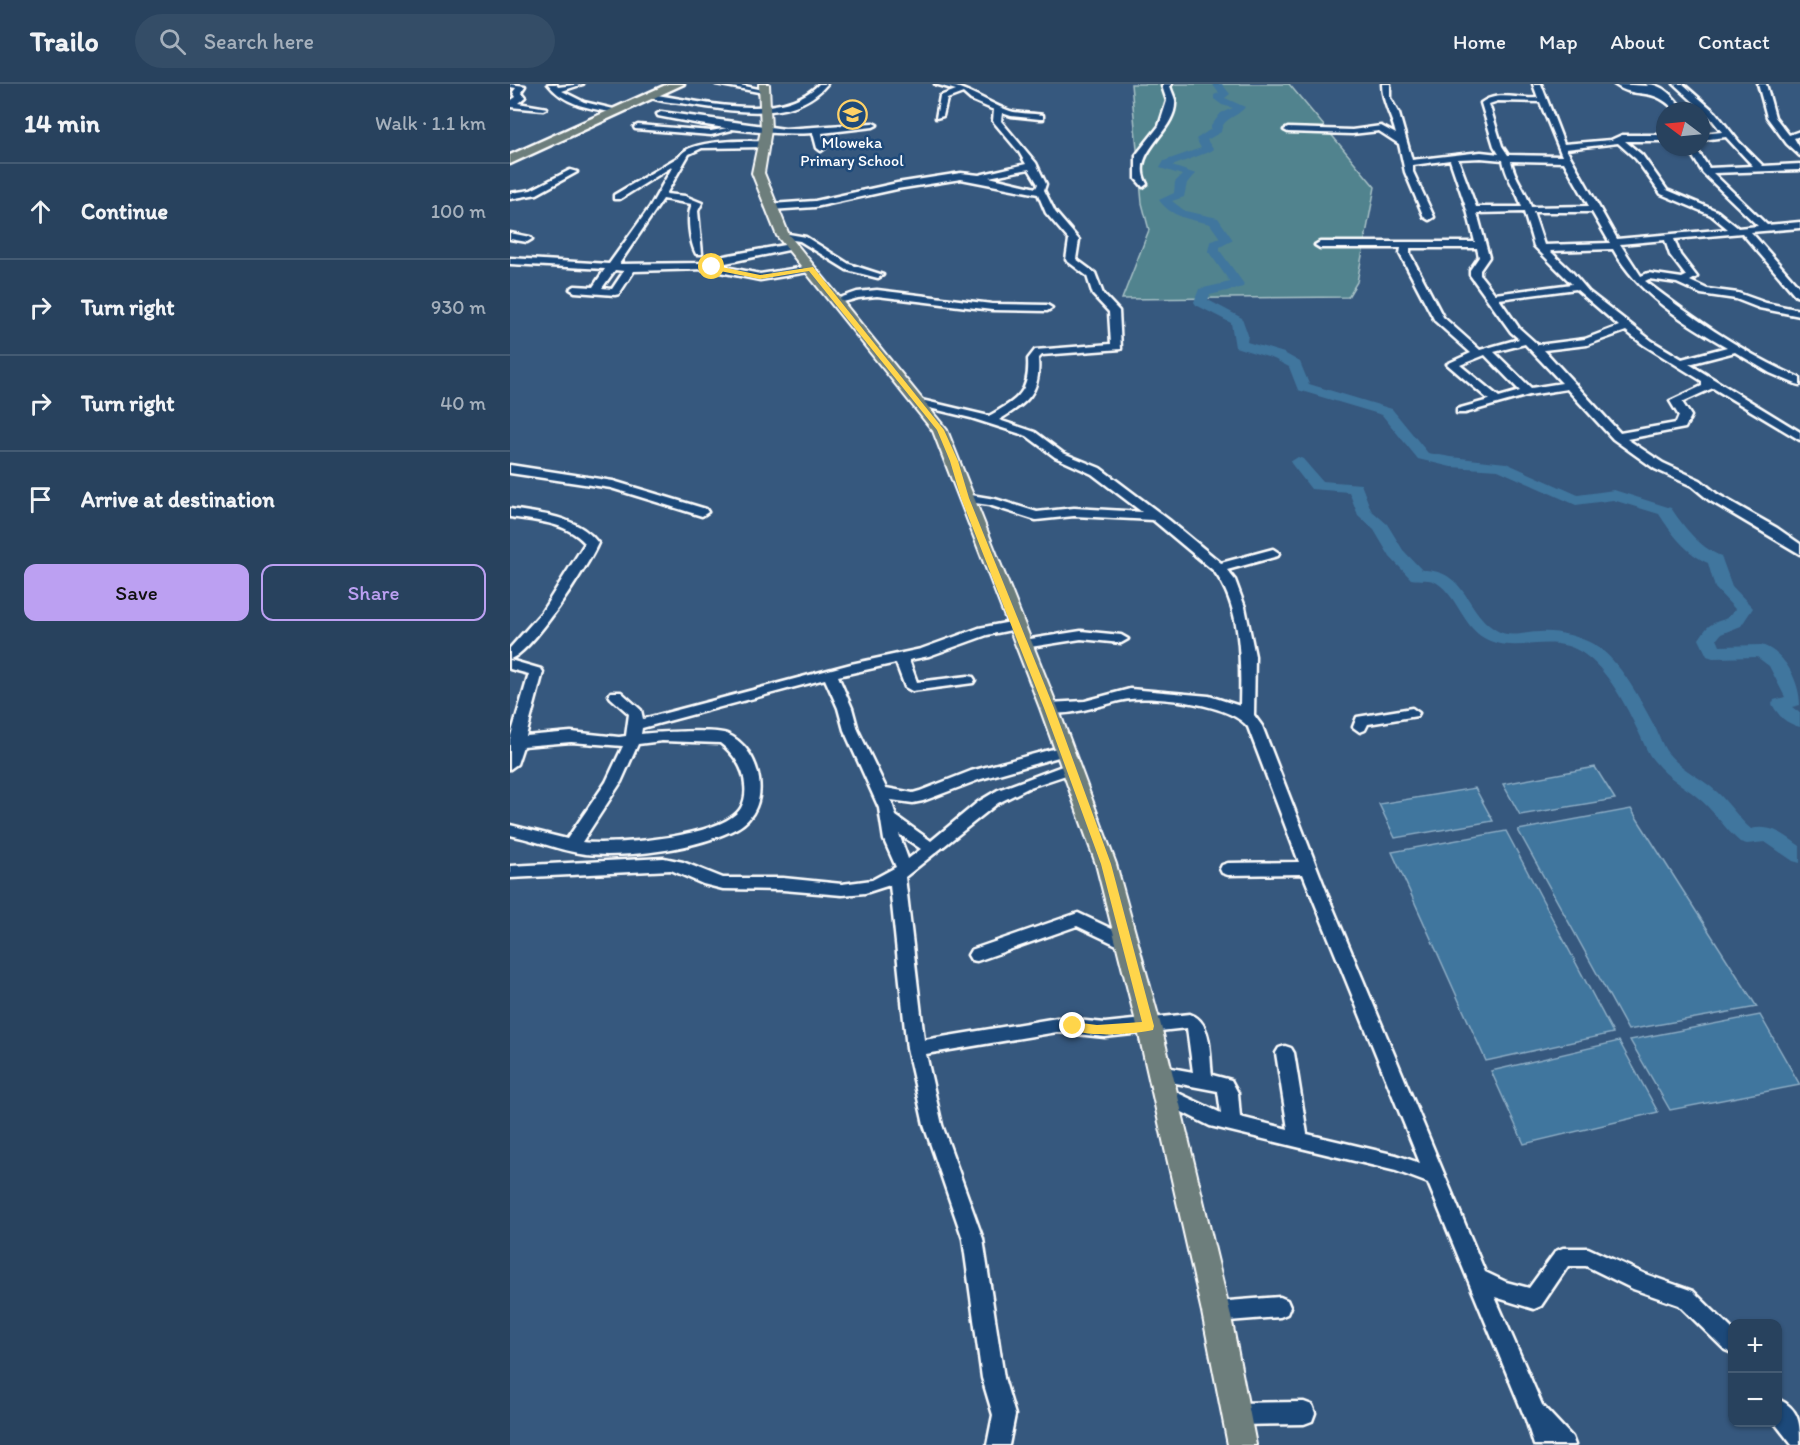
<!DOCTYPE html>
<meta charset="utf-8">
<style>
body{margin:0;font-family:Itim,sans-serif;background:#344d67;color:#f1f3f6}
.controls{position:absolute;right:18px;bottom:18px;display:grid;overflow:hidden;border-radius:12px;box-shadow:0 2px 4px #0004}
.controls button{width:54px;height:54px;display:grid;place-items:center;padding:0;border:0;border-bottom:2px solid #445b73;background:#28425e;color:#f1f3f6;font:30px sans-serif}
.compass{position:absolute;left:1146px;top:18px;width:54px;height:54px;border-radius:50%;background:#28425e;box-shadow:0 2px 4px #0004;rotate:286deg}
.stop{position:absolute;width:18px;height:18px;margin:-14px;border:4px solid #ffd54a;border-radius:50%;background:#fff}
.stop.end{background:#ffd54a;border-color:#fff;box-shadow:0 2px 6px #0008}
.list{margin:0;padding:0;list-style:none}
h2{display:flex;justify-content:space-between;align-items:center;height:78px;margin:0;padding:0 24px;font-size:26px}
h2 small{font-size:20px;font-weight:400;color:#a5b0bc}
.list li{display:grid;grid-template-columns:39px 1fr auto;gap:18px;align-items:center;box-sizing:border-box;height:96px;padding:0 24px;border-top:2px solid #445b73}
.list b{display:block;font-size:22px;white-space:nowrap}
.list em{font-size:20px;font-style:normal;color:#a5b0bc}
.actions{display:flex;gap:12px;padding:18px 24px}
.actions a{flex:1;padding:14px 0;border:2px solid #bca0f2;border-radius:12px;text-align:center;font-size:21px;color:#bca0f2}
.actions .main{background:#bca0f2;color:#111}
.icon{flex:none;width:33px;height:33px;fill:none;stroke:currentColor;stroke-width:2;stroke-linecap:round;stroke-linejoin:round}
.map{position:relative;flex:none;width:1290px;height:1361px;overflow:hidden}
header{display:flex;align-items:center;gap:36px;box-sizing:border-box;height:84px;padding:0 30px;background:#28425e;border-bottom:2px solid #445b73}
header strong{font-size:28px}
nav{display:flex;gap:33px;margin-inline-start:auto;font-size:21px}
.search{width:420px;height:54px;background:#344d67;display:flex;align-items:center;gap:15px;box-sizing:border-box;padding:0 21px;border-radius:33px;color:#a5b0bc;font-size:22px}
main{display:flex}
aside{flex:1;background:#28425e}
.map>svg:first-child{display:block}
.green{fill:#51838e;stroke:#a8c1c6;stroke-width:1.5}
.water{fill:#41769e;stroke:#8dadc5;stroke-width:1.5}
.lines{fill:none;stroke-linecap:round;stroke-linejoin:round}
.river{fill:#41769e;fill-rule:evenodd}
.minor-casing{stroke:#fff;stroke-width:5}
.major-casing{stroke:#fff;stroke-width:4}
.highway-casing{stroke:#fff;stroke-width:5}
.minor{fill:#1f4a7a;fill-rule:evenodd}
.major{fill:#6d7e7c;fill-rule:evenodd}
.highway{fill:#6d7e7c;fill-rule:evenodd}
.route{fill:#ffd54a}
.labels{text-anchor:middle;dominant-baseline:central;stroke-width:5;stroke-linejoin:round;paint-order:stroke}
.far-poi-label{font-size:16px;fill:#fff;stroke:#1f4a7a}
</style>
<header>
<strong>Trailo</strong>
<div class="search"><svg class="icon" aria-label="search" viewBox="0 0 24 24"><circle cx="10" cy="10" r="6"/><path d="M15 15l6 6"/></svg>Search here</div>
<nav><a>Home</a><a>Map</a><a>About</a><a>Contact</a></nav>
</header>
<main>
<aside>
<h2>14 min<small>Walk · 1.1 km</small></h2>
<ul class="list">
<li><svg class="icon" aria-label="ahead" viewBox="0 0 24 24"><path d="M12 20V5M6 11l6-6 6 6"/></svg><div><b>Continue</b></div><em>100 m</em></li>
<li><svg class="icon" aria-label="right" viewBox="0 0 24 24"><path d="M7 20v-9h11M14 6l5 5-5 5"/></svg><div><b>Turn right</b></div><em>930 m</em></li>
<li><svg class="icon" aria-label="right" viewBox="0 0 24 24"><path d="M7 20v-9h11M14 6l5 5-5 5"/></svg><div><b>Turn right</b></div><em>40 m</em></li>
<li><svg class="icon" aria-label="arrive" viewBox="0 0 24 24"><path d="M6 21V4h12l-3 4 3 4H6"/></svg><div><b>Arrive at destination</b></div></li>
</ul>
<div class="actions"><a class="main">Save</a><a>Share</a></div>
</aside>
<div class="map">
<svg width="1290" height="1361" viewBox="0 0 1290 1361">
<rect width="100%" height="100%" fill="#36587e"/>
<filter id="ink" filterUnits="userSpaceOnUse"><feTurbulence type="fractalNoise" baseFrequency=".0167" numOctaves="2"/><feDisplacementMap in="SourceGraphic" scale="12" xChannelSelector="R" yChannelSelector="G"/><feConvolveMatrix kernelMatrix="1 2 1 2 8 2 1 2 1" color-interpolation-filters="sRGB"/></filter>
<g filter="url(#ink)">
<!-- green -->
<path class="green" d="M 621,0 L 779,0 L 865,103 L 847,198 L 838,213 L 612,215 L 639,146 L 632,119 Z"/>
<!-- water -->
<path class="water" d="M 1085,683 L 1105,715 L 1010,731 L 993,700 Z
M 965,704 L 983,737 L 885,754 L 869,720 Z
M 1121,725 L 1247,923 L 1118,946 L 1008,746 Z
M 996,747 L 1103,949 L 976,977 L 882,768 Z
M 1250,931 L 1290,1001 L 1160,1026 L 1120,956 Z
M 1109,957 L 1148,1028 L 1014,1060 L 981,987 Z"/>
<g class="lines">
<!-- river -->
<path class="river" d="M 702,0 L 712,0 L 720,10 L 715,14 L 735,23 C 727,34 713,33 711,48 L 697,56 L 703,65 L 701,67 L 662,82 L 686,90 L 677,99 L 674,113 L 662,117 L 675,127 L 708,134 L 723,156 L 710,163 L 710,167 L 734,200 L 733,203 L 700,211 L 698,216 L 732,234 L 738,251 L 737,258 L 774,269 L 790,278 L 799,300 L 882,325 L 918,369 L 941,373 L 996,379 L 1068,411 L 1104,406 L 1161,424 C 1174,443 1189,463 1211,472 L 1222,502 L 1243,524 L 1231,542 L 1211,550 L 1207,555 L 1210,562 L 1251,561 C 1275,568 1290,598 1290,621 L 1282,623 L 1290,629 L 1290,643 C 1276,639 1269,633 1262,620 L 1264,616 L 1275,613 L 1259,582 L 1247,573 L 1203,574 L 1197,572 L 1189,555 C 1192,551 1195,545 1199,542 C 1210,534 1216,539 1225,525 L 1205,504 L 1198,479 C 1177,470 1161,449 1149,430 L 1103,416 L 1066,421 L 988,386 L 941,383 L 908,375 L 872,331 L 788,306 L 779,283 L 764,275 L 725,263 L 721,239 L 686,221 L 684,218 L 689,205 L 720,198 L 698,167 L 700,158 L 710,154 L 700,140 C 680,135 662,134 649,116 L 664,109 L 665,98 L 672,91 L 650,84 L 654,77 L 691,64 L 686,55 L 701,45 L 701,42 L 711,29 L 723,24 L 712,21 L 704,15 L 704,11 L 709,9 Z
M 788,373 L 793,375 L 812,397 L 851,400 L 861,426 L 877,440 L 893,466 L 912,486 C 957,486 954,526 986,546 C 1000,555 1014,548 1030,548 C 1047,547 1068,552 1083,560 C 1111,576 1130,616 1145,643 C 1149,651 1152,661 1157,668 C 1171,686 1191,693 1207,708 C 1219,719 1228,734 1241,745 C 1261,740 1275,751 1290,762 L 1290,779 L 1283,777 L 1255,758 L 1237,760 L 1230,758 C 1216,746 1206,730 1193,718 C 1177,703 1158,695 1144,677 C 1137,669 1134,659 1129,649 C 1116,622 1098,585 1071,568 C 1039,548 1005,572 974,554 C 952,541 948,513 927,499 C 920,494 910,497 901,495 L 880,473 L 864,446 L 848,431 L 839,408 L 801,405 L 780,378 Z"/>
<defs>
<path id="minor" d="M 0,0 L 15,2 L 11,8 L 15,13 L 8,19 L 37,24 L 33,26 L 0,23 L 0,17 L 6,13 L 3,8 L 6,4 L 0,3 Z
M 38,0 L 46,0 L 48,3 L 73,0 L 52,7 L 74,18 L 112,27 L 108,29 C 81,25 54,21 38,0 Z
M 206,0 L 225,0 L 258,7 L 254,9 Z
M 309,0 L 317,0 C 284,40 222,27 177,20 C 165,18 147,18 137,12 L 141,10 C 190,17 270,40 309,0 Z
M 425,0 C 455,0 472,17 500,27 C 510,30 522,29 533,31 L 533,35 L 530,35 L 501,32 L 492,29 L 491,37 L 526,79 L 536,100 L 534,106 L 545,128 L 569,156 L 566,175 L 585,189 L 593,210 L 609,227 L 611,265 L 532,271 L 528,275 C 531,310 516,319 489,336 L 525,348 L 553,369 L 590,384 L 659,436 L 711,479 L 763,465 L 769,469 L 768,472 L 717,486 L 725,496 L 735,523 L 745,572 L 744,631 L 752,642 L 818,812 L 975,1188 L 996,1198 L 1019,1204 L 1046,1167 L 1053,1164 L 1078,1164 L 1135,1190 L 1183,1207 L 1222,1245 L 1222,1269 L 1215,1266 L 1169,1221 L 1123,1205 L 1076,1182 L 1058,1182 L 1031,1222 L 1024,1225 L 985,1213 L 1032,1321 L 1062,1353 L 1065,1361 L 1024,1361 L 1016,1336 L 918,1099 L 886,1087 L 700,1042 L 648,1016 L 646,1011 L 648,1006 L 655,1003 L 711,1029 L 708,1007 L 650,996 L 644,994 L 641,989 L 644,984 L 650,982 L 683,988 L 677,944 L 595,953 L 547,948 L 416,970 L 432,1041 L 473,1155 L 494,1294 L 505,1331 L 499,1361 L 477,1361 L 483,1331 L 472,1294 L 453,1155 L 414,1041 L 397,965 L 380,801 L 355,809 L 332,811 L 273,806 L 213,805 L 193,800 L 161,786 L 0,794 L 0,782 L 154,774 L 173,778 L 213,794 L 273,794 L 332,800 L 362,796 L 386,783 L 374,756 L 369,724 L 334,646 L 328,624 L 315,595 L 132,644 L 131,650 C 147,648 204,645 217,650 C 252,665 264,724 227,744 C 188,765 120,774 75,770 C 50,767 26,756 0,751 L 0,741 L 57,755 L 96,698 L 113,662 L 61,658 L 13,662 L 7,680 L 0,685 L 0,655 L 19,590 L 0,585 L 0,576 L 31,585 L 33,588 L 16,652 L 61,648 L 109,653 L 116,652 L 119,630 L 101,614 L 99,611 L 101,608 L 111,608 L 131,626 L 133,635 L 341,580 L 411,565 L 469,544 L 506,537 L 511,538 L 513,541 L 511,544 L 477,551 L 419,572 L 399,576 L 407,598 L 458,592 L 463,593 L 465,596 L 463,599 L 402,607 L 395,603 L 386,579 L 328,592 L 342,624 L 348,646 L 376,704 L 403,709 L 410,707 L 461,687 L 554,662 L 561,667 L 559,670 L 471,695 L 413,717 L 403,719 L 381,716 L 386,732 L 421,757 L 468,718 L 488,706 L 560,679 L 568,684 L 565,688 L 520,703 L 488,719 L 395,793 L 414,956 L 547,934 L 595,939 L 680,930 C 703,938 699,971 702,991 L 721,996 L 728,1009 L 730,1033 L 778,1045 L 766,969 L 769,964 L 775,962 L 781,964 L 784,969 L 797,1050 L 886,1071 L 910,1079 L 793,790 L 718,791 L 712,789 L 710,785 L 712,781 L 718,779 L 789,778 L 738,643 C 721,620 649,612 621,615 C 602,616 545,640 532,624 L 539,619 L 575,617 L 620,605 L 699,612 L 730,622 C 731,578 732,524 704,487 L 643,436 L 564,432 L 526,436 L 479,421 L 451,417 L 451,411 L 455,410 L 485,415 L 527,428 L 564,424 L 632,428 L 582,390 L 545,373 L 517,352 L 461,334 L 403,320 L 401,318 L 407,315 L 479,332 C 506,316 520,310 518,275 L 525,266 L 601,260 L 599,228 L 583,211 L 577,192 L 556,176 L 559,156 L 536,129 L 528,110 L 451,95 L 387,105 L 305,123 L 261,126 L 256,123 L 261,120 L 305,117 L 387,99 L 451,89 L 469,91 L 516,80 L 509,68 L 483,37 L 484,26 L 461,16 L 453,9 L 437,15 L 433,32 L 426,34 L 430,12 L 446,6 ZM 519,85 L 528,100 L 526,104 L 479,93 ZM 152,657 L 210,659 C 223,669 234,684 235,701 C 236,708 235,717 231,724 C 214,753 104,762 72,758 L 111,698 L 128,660 ZM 389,750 L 411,765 L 398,775 Z
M 654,0 L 662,0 L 660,2 C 661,6 664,12 665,16 C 668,48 618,68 637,100 L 633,103 L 626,95 L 626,71 L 649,42 L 657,17 L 652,2 Z
M 872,0 L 880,0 L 880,14 L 889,30 L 902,76 L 971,68 L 989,70 L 984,62 L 971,19 C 987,6 1009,16 1028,14 L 1023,0 L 1031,0 L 1054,60 L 1101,56 L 1112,51 L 1155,51 L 1155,57 L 1115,57 L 1132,71 L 1157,106 L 1207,127 L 1228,144 L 1248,142 L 1193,89 L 1177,63 L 1185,63 L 1199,84 L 1243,82 L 1216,53 L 1191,56 L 1191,50 L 1212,48 L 1200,33 L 1164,0 L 1173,0 L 1206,29 L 1229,58 L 1253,82 L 1290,80 L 1290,86 L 1203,89 L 1257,141 L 1290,138 L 1290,144 L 1241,148 L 1290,204 L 1290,213 L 1286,212 L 1232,149 L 1164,155 L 1170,171 L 1187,193 L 1180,197 L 1197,205 L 1228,209 L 1256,219 L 1290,226 L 1290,232 L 1249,224 L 1226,215 L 1191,210 L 1167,199 L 1139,195 L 1135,197 C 1183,234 1234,270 1290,294 L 1290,301 L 1286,300 L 1260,289 L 1225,268 L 1179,280 L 1290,348 L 1290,356 L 1203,304 L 1172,318 L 1181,332 L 1175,344 L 1117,355 L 1153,379 L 1190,396 L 1207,410 L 1267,444 L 1290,460 L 1290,470 L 1199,416 L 1182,402 L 1145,385 L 1103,355 L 1057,305 L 1019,311 L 955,329 L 947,329 L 947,325 L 979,316 L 937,280 L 961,269 L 925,237 L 890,170 L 891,164 L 810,164 L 805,161 L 810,158 L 965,158 L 957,126 L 940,76 L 903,81 L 903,88 L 924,133 L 919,136 L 914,133 L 895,88 L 889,60 L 869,47 L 842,50 L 778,48 L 774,46 L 778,44 L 842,46 L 871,42 L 886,50 C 882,33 872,18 872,0 ZM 988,17 L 1030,18 L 1052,72 L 998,71 L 992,62 L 979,20 ZM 1108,59 L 1126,75 L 1151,110 L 1201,131 L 1218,145 L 1107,155 L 1056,65 ZM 971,74 L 993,76 C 997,97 1006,103 1012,123 L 966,123 L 948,75 ZM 1001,77 L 1054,78 L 1079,122 L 1021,123 C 1015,104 1005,96 1001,77 ZM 1014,128 L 1024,162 L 1062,200 L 985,210 L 970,191 L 970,186 L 979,173 L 967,129 ZM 1023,128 L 1082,128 L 1100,159 L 1034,161 ZM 1155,156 L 1160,171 L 1176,192 L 1172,194 L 1138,189 L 1131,192 L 1110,160 ZM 900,164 L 967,164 L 969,173 L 960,186 L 960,191 L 1001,248 L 1009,255 L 970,266 L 933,233 L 900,170 ZM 1103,165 C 1128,210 1173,238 1217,263 L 1172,275 L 1142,257 L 1079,208 L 1063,189 L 1040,167 ZM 1066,205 L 1109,242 L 1075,255 L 1028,261 L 1009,244 L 989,215 ZM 1116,247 L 1134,261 L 1192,297 L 1192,302 L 1160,317 L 1169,332 L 1166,339 L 1110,349 L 1034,266 L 1077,261 ZM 1015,260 L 1052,299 L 1021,304 L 984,268 ZM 975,271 L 1010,307 L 989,313 L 950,281 Z
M 1104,0 L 1138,2 L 1136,0 C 1153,0 1164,13 1174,27 L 1166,27 C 1141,0 1126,17 1104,0 Z
M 1248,0 L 1256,0 L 1265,33 L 1279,51 L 1290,47 L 1290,52 L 1284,54 L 1290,64 L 1290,72 L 1277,60 L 1257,33 Z
M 151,28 L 275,45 L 363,39 L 367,41 L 363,43 L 312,49 L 315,64 L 311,67 L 307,64 L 303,49 C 253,52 198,42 148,32 L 147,30 Z
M 128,41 L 201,47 L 218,44 L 222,46 L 201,51 L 125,45 L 124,43 Z
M 258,58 L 259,60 L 255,63 L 192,64 L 179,70 L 156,110 L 175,112 L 192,119 L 188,127 L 192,170 L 186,170 C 180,158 176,132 182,120 L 153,115 L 109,180 L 194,179 L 214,172 L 280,160 L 285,163 L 283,165 L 206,181 L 250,190 L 301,182 L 306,185 L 304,187 L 250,196 L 195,185 L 124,187 L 109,210 L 105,211 L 65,208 L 60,205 L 65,202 L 83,203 L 95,185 L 0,180 L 0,174 L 99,180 L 140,123 L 163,82 L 110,115 L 104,115 L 104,111 L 170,72 C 179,55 239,56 258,58 ZM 105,186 L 114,187 L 102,205 L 92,204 Z
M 60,86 L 67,88 L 27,110 L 0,115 L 0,109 L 21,106 Z
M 0,149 L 20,153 L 22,155 L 17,158 L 0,155 Z
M 273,149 L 296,153 L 339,180 L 373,191 L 368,194 L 337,186 L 290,157 L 270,154 L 270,150 Z
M 367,206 L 482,220 L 537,221 L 542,224 L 537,227 L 482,226 L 367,212 L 348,214 L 326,220 L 321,217 L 347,208 Z
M 0,381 L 103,397 L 196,425 L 198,428 L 192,432 L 101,404 L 0,389 Z
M 0,425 C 31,430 68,432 88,459 C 79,481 21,570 0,575 L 0,564 L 31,529 L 75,459 C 56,438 27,437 0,433 Z
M 571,547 L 611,551 L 618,555 L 611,559 L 571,555 L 514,564 L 507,560 L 514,556 Z
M 902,624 L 909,629 L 907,632 L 858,640 L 855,646 L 850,648 L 843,643 L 847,633 Z
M 568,829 L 621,854 L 623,858 L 621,862 L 615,864 L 609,862 L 567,842 L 467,877 L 461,876 L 458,871 L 461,866 Z
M 770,1213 L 777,1216 L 780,1223 L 777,1230 L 770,1233 L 706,1238 L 699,1235 L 696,1228 L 699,1221 L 706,1218 Z
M 1268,1315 C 1290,1325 1290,1340 1290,1361 L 1282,1361 L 1264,1338 L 1268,1338 Z
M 794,1318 L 802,1321 L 805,1329 L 802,1337 L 794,1340 L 727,1341 L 719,1338 L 716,1330 L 719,1322 L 727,1319 Z"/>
<path id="major" d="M 249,0 L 259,0 L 261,46 L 254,89 L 279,151 L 437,346 L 548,624 L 606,780 L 651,942 L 720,1228 L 746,1361 L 718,1361 L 692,1228 L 627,942 L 586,780 L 530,624 L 423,347 L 267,152 L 242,89 L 251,46 Z"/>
<path id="highway" d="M 158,0 L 174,0 L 0,80 L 0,71 Z"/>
</defs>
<!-- minor casing -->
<use href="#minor" class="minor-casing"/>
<!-- major casing -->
<use href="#major" class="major-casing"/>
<!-- highway casing -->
<use href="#highway" class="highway-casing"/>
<!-- minor -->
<use href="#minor" class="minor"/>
<!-- major -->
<use href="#major" class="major"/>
<!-- highway -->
<use href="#highway" class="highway"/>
</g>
</g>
<!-- route -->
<path class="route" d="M 202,181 L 250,191 L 303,183 L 434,346 L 448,377 L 459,414 L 544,624 L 601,780 L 644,942 L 643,946 C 627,950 568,955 557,942 L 563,938 L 587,941 L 632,938 L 591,780 L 534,624 L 451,414 L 440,377 L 427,346 L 299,187 L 250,195 L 200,185 Z"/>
<!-- icons -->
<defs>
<symbol id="school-ring" viewBox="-11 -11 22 22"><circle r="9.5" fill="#1f4a7a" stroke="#ffd166" stroke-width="1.5"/><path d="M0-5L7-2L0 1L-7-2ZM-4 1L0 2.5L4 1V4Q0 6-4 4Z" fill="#ffd166"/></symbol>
</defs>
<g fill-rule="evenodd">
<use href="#school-ring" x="326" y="14" width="33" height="33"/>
</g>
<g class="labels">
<!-- far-poi labels -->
<g class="far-poi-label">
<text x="342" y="58">Mloweka<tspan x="342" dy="18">Primary School</tspan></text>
</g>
</g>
</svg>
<div class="controls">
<button>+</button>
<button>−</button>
</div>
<svg class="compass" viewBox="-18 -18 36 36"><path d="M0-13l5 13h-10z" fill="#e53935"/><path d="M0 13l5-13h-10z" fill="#a5b0bc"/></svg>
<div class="stop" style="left:202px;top:183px"></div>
<div class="stop end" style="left:563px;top:942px"></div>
</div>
</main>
